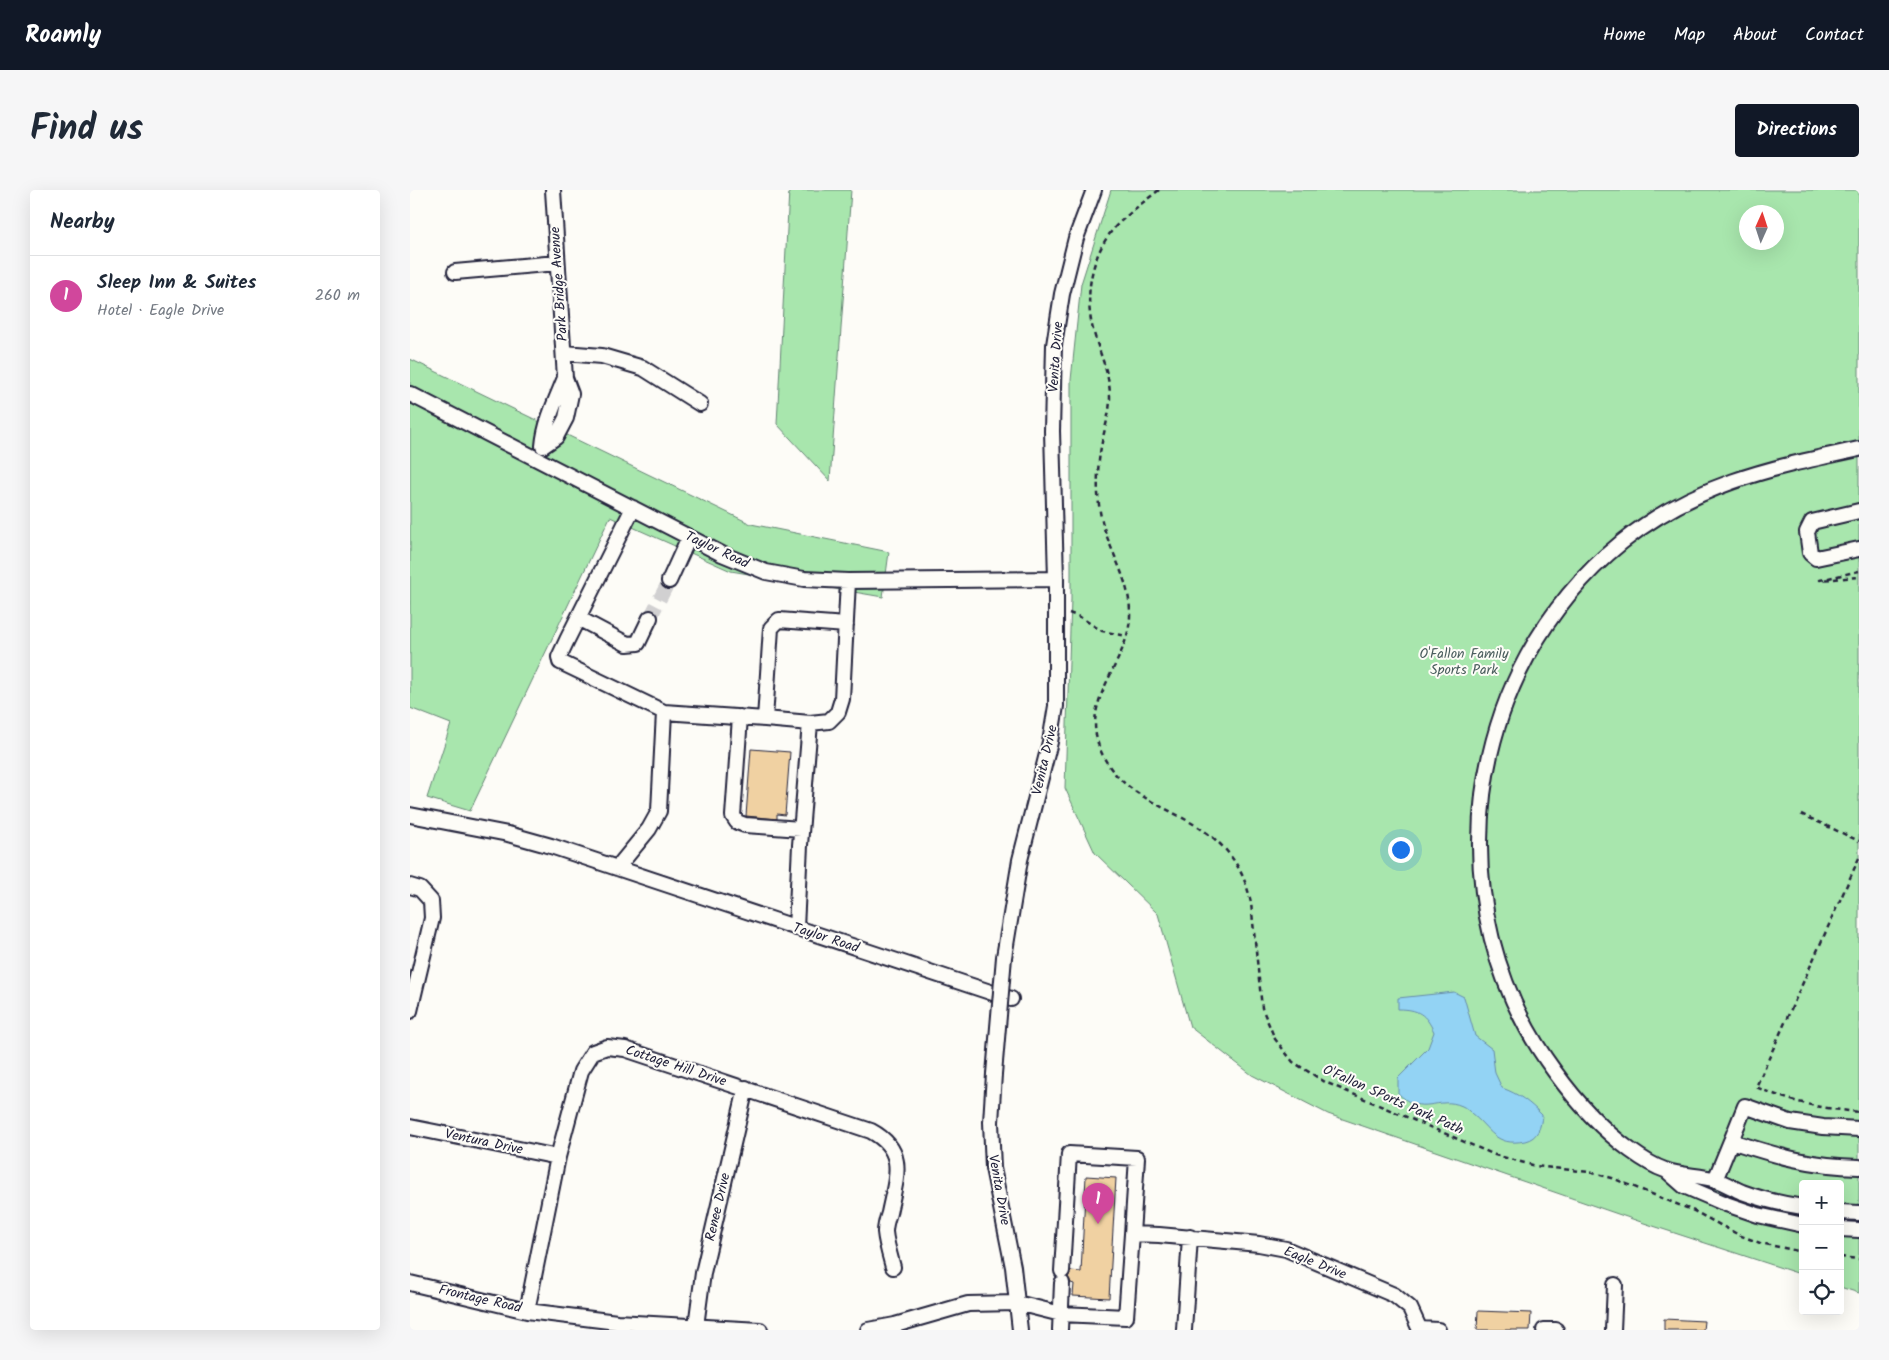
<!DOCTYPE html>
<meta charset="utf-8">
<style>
body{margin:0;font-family:Kalam,sans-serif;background:#f6f6f7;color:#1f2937}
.controls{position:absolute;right:15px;bottom:15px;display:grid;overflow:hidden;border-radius:5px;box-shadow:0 5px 20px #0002}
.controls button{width:45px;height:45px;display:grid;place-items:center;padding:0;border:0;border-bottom:1px solid #e0e1e3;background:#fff;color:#1f2937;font:25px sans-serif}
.compass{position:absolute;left:1329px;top:15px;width:45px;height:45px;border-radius:50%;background:#fff;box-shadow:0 5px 20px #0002;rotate:3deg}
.you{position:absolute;left:990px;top:659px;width:18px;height:18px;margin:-12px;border:4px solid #fff;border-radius:50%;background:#1a73e8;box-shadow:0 0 0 8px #1a73e833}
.badge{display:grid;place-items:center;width:32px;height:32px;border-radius:50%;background:#111827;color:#fff;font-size:16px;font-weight:700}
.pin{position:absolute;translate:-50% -41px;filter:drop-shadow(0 1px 2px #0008)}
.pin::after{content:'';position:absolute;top:26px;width:18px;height:15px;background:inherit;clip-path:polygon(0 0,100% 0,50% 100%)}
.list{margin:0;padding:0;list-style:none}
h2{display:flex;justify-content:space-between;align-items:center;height:65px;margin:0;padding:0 20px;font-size:21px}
h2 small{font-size:16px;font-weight:400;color:#747a83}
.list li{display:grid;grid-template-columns:32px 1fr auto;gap:15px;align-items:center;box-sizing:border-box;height:80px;padding:0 20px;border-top:1px solid #e0e1e3}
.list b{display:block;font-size:19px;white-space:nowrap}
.list p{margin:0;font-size:16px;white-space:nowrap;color:#747a83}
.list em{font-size:16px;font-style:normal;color:#747a83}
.icon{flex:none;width:28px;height:28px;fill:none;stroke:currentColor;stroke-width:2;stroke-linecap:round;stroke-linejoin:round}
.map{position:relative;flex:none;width:1449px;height:1140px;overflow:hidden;border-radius:5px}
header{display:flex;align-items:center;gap:30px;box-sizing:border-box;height:70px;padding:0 25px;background:#111827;color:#fff}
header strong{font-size:24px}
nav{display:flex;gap:28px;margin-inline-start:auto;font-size:18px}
.intro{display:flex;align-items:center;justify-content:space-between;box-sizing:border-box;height:120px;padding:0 30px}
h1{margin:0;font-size:35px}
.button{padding:12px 22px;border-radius:5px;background:#111827;color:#fff;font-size:18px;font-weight:700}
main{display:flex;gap:30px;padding:0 30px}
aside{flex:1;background:#fff;border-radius:5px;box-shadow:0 5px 20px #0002}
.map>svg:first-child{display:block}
.green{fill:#a8e6ad;stroke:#658474;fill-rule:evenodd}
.water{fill:#93d3f4;stroke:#668caa}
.building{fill:#f0d1a2;stroke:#22223b}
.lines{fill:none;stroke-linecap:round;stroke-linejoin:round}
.minor-tunnel{stroke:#d1d0d1;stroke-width:14;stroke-dasharray:14 7;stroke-linecap:butt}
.minor-casing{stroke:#22223b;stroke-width:18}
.path{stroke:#22223b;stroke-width:2.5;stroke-dasharray:5 4;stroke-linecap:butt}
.minor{stroke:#fdfcf7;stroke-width:14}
.minor-bridge-casing{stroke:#22223b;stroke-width:18;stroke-linecap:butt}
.minor-bridge{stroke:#fdfcf7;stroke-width:14}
.labels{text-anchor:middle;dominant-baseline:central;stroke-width:4;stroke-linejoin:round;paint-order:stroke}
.street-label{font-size:14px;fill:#22223b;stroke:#fdfcf7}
.park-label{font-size:14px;fill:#4a5d5d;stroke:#fdfcf7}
</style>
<header>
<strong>Roamly</strong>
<nav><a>Home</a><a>Map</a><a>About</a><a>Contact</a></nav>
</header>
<div class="intro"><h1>Find us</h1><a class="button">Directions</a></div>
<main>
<aside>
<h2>Nearby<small></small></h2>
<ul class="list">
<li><span class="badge" style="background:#d1479c">1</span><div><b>Sleep Inn &amp; Suites</b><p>Hotel · Eagle Drive</p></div><em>260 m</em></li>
</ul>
</aside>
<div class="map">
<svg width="1449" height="1140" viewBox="0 0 1449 1140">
<rect width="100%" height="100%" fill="#fdfcf7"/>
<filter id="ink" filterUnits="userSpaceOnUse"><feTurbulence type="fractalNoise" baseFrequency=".02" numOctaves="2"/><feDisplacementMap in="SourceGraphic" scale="10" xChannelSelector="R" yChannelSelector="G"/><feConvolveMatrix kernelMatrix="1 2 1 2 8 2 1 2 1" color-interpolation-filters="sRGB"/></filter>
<g filter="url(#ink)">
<!-- green -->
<path class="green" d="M 379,0 L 441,0 L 420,291 L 367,234 Z
M 701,0 L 1449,0 L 1449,1103 L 1430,1097 L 1430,994 L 1393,994 L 1393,1085 L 1231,1032 L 918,924 L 842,885 L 780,837 L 748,724 L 685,663 L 655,598 L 661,409 L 661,190 L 671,94 ZM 1336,22 L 1366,22 L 1366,52 L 1336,52 Z
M 0,169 L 341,334 L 479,362 L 473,407 L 321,381 L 200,327 L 60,621 L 17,608 L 41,534 L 0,518 Z"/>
<!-- water -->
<path class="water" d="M 1044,802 L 1054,807 L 1065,846 L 1082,859 L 1085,883 L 1092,898 C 1109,904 1119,912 1132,925 C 1131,937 1128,948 1115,951 C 1085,957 1081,939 1061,923 C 1059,921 1055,917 1052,916 C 1028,905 1012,928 988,903 L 988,888 L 1018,858 L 1024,842 C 1016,824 1008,819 988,819 L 988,808 Z"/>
<!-- building -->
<path class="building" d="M 341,559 L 380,562 L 375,625 L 367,624 L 367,629 L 336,626 Z
M 676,986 L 706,988 L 699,1108 L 663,1106 L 664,1094 L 661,1093 L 658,1087 L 661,1081 L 671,1082 Z
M 1068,1121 L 1121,1123 L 1120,1140 L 1067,1140 Z
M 1254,1129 L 1294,1131 L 1293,1140 L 1254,1140 Z"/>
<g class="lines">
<!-- minor-tunnel -->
<path class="minor-tunnel" d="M 240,428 L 259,391"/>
<defs>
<path id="minor" d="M 143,0 L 155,188 L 161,204 L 156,228 L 146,247 L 133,256 C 135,232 146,210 155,188
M 45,82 L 147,73
M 154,163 L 192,166 L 233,178 L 290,214
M 0,204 L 312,364 L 356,382 L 394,389 L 438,391 L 646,389
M 223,318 L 157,450 L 149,467 L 150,472 L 254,522 L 355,529
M 1449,321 L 1402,332 L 1397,342 L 1400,363 L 1406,368 L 1449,359
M 259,391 L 279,347
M 168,428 L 217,454 L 228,453 L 240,428
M 330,527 L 323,626 L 327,632 L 335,635 L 391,639
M 400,533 L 355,529 L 361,438 L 369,430 L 436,435
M 0,625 L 98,644 L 141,656 L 601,809
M 207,678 L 239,639 L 249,621 L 254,522
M 0,696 L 10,699 L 21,711 L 22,728 L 0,821
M 386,738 L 390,655 L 400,533 L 419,531 L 428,522 L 432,509 L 438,391
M 594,767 L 610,670 L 640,552 L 646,516 L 646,389 L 642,241 L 644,155 L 652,104 L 666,48 L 684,0
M 584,884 L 581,932 L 583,978 L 603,1077 L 610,1140
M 0,937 L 148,967
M 1321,951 L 1335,916 L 1380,932 L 1413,937 L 1449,939
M 1257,981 L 1274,996 L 1316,1014 L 1348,1025 L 1393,1035
M 1305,990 L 1321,951 C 1367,966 1401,976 1449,977
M 1393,1017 C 1372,1014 1351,1009 1332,1002 C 1323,998 1315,993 1306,990 C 1289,985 1271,986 1255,980 C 1243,976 1231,968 1220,960 C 1191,939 1166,911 1145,882 C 1023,718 1053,481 1212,352 C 1284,294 1361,278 1449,259
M 1430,1022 L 1449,1023
M 1430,1039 L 1449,1040
M 652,1081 L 659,964 L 727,968 L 722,1044 L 749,1045 L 849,1054 L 876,1059 L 984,1105 L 1000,1118 L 1010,1140
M 0,1093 L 117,1121 L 207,1132 L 350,1140
M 117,1121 L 148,967 L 171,881 L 183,862 L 197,857 L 215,859 L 461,941 C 498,961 486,988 479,1023 C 477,1029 475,1036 475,1042 C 476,1053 480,1066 483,1077
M 286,1136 L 293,1083 L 336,898
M 1010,1139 L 1028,1140
M 458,1140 L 485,1135 L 558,1114 L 607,1113 L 651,1124 L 716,1127 L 722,1044
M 650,1140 L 652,1093
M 774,1140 L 780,1047
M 1134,1140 L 1146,1140
M 1203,1140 L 1205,1095"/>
</defs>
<!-- minor casing -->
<use href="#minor" class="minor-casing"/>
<!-- path -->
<path class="path" d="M 749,0 C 735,11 720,22 707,35 C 681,62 673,107 684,143 C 690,165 700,184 700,207 C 700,223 695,237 692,252 C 687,276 686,303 691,327 C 698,359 719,387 720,421 C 722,472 669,507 690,559 C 719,632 821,613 841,713 L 852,818 L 865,849 L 883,872 L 915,892 L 1085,965 L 1126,976 L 1179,982 L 1202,988 L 1284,1021 L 1329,1045 L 1350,1053 L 1393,1062
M 1449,381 L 1410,390 L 1449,387
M 659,423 L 670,427 L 692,441 L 717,446
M 1391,624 L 1449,651
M 1449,668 L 1346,897 C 1384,913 1408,918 1449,922
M 1430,1067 L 1449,1069"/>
<!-- minor -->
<use href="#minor" class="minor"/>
<defs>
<path id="minor-bridge" d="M 584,884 L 594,767"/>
</defs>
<!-- minor-bridge casing -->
<use href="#minor-bridge" class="minor-bridge-casing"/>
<!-- minor-bridge -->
<use href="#minor-bridge" class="minor-bridge"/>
</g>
</g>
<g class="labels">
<!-- street labels -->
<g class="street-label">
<text transform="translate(149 94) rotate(-94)">Park Bridge Avenue</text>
<text transform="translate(646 167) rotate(-86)">Venita Drive</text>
<text transform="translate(307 360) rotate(25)">Taylor Road</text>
<text transform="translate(635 570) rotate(-77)">Venita Drive</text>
<text transform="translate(416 748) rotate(18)">Taylor Road</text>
<text transform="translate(266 876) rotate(18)">Cottage Hill Drive</text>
<text transform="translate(983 910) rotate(24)">O'Fallon SPorts Park Path</text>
<text transform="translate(74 952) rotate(12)">Ventura Drive</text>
<text transform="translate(589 1000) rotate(80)">Venita Drive</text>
<text transform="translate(308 1017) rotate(-77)">Renee Drive</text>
<text transform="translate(905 1073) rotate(22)">Eagle Drive</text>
<text transform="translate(70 1109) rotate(13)">Frontage Road</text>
</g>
<!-- park labels -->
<g class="park-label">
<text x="1054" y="464">O'Fallon Family<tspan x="1054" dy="16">Sports Park</tspan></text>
</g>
</g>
</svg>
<div class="controls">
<button>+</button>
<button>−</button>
<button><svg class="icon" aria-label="locate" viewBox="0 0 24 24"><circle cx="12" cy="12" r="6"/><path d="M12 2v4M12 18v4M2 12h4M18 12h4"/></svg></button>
</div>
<svg class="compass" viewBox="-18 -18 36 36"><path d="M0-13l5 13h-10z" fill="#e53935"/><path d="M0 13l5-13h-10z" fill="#747a83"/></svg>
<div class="you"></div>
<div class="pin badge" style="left:688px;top:1034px;background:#d1479c">1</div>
</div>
</main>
